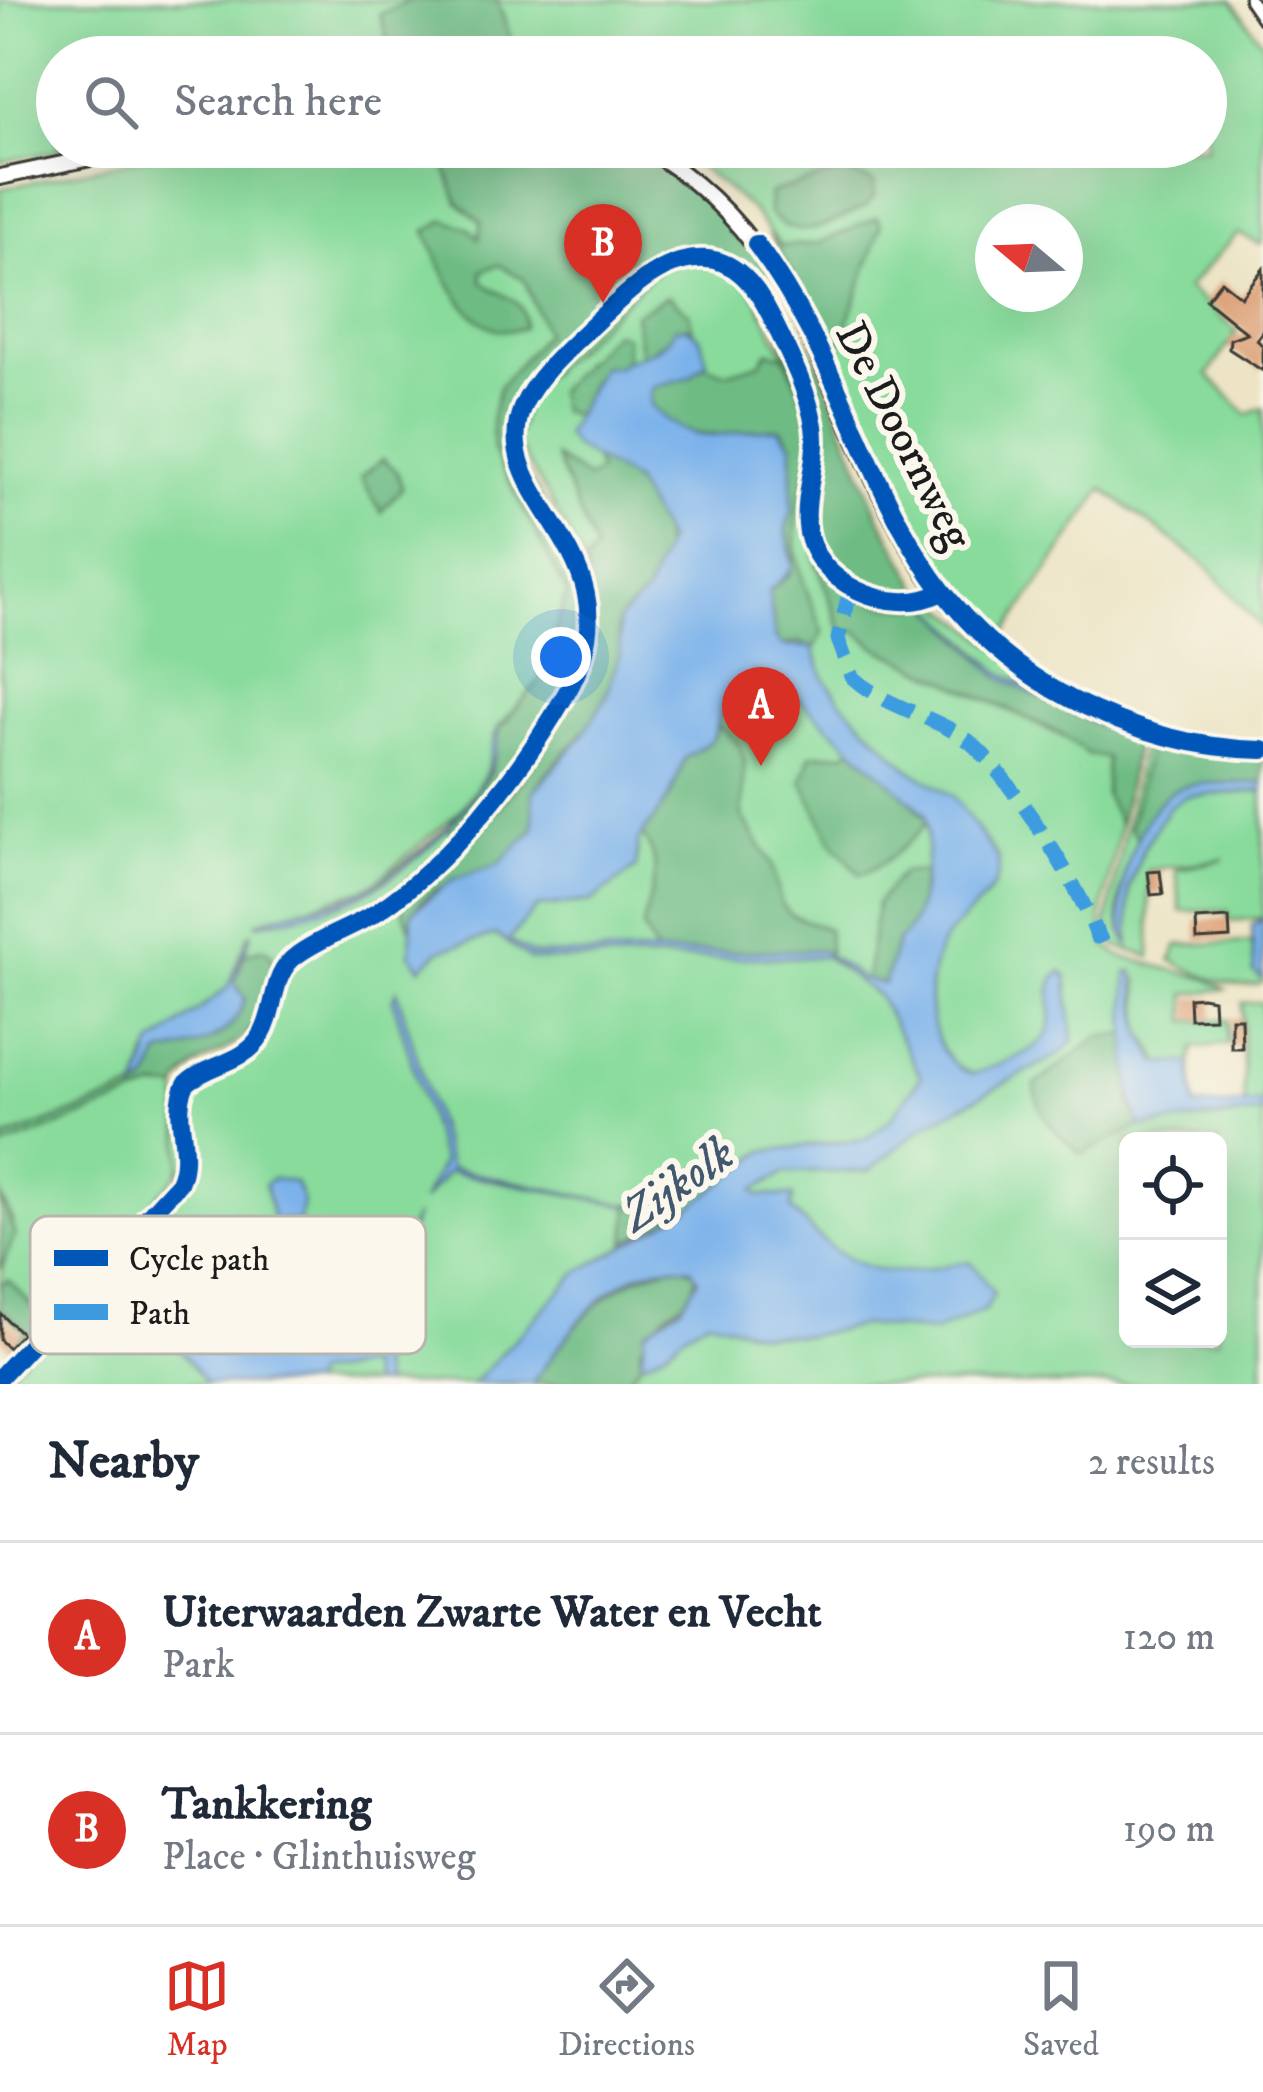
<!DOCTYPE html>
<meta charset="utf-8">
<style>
body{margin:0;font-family:"IM FELL DW Pica",serif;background:#f6f6f7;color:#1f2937}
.controls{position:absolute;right:36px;bottom:36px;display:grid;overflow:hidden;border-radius:18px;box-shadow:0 12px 48px #0002}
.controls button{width:108px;height:108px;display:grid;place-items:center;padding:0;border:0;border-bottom:3px solid #e0e1e3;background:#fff;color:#1f2937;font:60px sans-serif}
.compass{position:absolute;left:975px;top:204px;width:108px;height:108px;border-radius:50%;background:#fff;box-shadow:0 12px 48px #0002;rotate:289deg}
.you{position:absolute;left:561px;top:657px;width:42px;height:42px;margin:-30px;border:9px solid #fff;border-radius:50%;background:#1a73e8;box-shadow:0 0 0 18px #1a73e833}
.badge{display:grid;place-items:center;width:78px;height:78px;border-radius:50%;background:#d93025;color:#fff;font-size:39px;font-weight:700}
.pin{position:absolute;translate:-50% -99px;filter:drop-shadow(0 3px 6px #0008)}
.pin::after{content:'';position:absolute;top:63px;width:42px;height:36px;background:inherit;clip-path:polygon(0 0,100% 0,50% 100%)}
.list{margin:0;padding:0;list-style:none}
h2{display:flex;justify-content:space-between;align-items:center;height:156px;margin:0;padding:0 48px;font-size:51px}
h2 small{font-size:39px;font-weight:400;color:#747a83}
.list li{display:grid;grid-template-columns:78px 1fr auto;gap:36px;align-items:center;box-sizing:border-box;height:192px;padding:0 48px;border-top:3px solid #e0e1e3}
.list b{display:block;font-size:45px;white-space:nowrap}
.list p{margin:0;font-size:39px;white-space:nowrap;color:#747a83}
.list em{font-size:39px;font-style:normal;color:#747a83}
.icon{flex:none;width:66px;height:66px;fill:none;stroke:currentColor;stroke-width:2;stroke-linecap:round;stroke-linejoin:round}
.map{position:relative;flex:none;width:1263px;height:1384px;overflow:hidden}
.search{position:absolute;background:#fff;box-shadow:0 12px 48px #0002;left:36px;right:36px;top:36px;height:132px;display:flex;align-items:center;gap:30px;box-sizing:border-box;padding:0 42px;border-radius:66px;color:#747a83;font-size:45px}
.sheet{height:540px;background:#fff}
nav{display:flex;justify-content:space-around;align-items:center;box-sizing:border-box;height:168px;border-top:3px solid #e0e1e3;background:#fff;font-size:33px;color:#747a83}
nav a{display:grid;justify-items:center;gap:6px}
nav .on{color:#d93025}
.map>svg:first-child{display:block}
.green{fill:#89db9c;stroke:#527c5c;stroke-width:3;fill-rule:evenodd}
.forest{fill:#6ebb84;stroke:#456c50;stroke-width:3}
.water{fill:#7cb2eb;stroke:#4c6784;stroke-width:3;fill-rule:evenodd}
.building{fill:#dea47d}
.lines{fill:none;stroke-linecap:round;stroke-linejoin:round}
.minor-casing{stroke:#3b3a35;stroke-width:16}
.tertiary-casing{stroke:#3b3a35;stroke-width:20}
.minor{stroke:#fff;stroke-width:10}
.tertiary{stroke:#fff;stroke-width:14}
.quiet{stroke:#3c9bdf;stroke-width:15;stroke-dasharray:30 15;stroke-linecap:butt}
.cycleway-casing{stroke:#fbf7ec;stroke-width:26}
.cycleway{stroke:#0057b8;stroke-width:18}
.labels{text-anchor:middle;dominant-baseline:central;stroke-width:12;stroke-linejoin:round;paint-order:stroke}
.street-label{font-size:45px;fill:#1c1c1c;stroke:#fbf7ec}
.water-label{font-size:48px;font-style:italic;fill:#42586f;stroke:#fbf7ec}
.key{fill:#fbf7ec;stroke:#b8b5ae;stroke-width:3}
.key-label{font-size:33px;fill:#1c1c1c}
</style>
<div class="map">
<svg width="1263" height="1384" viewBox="0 0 1263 1384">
<rect width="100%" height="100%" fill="#fbf7ec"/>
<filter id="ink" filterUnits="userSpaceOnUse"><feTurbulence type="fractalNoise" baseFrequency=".00833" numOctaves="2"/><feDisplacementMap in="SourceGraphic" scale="24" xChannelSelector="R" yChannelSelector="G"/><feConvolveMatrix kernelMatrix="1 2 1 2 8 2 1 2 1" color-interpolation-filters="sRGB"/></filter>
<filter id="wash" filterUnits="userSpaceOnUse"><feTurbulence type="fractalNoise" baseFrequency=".004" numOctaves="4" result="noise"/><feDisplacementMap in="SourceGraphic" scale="48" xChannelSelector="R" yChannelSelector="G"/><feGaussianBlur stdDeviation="2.7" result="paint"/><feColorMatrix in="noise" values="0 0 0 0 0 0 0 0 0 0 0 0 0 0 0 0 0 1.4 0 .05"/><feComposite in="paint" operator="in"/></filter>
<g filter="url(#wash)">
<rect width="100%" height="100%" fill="#ece4c5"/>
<!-- green -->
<path class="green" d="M 0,0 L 412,0 L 380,14 L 393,57 L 57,57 L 57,147 L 77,147 L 0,162 Z
M 497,0 L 1231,0 L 1263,43 L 1263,241 L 1260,244 L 1238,233 L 1187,288 L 1237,331 L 1208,375 L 1247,415 L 1263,408 L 1263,630 L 1207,566 L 1103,489 L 1001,640 C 916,554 881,464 837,354 L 880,226 L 878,218 L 819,244 L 781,246 L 751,209 L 676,147 L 1206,147 L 1206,57 L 517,57 ZM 993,222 L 1065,222 L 1065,294 L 993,294 Z
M 193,147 L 622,147 L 738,263 L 731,270 L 753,292 L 785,356 L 810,467 L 816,561 L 841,631 L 858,632 L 876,647 L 1107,758 L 1105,795 L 1120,825 L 1101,918 L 1106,946 L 1119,956 L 1207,979 L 1225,989 L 1186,994 L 1187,1021 L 1228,1020 L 1228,1044 L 1194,1048 L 1191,1063 L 1163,1066 L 1142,1032 L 1138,979 L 1128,973 L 1129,1035 L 1116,1036 L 1124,1134 L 1140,1127 L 1263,1113 L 1263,1384 L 0,1384 L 181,1186 L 181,1109 L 191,1083 C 209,1074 233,1066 248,1053 C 274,1031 269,980 299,958 C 323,940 354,931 379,914 C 459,862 607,703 597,601 C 594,566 518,449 495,404 L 492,433 L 567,593 L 540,680 L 498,728 L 487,772 L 461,810 L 368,888 L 255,923 C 335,915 389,879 448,827 L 456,836 L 404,885 L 297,946 L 274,977 L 268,951 L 245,954 L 250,932 L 227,988 L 147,1055 L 136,1091 L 0,1140 L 0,189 ZM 1128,1141 L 1218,1141 L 1218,1339 L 1128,1339 Z
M 928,603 L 943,606 L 1076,708 L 1134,733 L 1136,742 L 1000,672 Z
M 1150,741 L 1130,828 L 1139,840 C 1126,872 1106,913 1129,945 L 1129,888 L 1143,849 L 1169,807 L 1187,796 L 1263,791 L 1263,918 L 1229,921 L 1228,911 L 1181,911 L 1176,870 L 1225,859 L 1148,870 L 1151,957 L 1115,946 L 1107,922 L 1141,749 Z
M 1252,942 L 1254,972 L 1263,977 L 1263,983 C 1235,992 1197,974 1171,960 L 1178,945 Z
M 1262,1002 L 1263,1103 L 1244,1105 L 1242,1003 Z
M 156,1088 L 178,1089 L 181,1162 L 176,1175 L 45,1319 L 8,1280 L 0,1285 L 13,1220 L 0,1195 L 0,1147 Z"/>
<!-- forest -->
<path class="forest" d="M 412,0 L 497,0 L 517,57 L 393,57 L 380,14 Z
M 426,147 L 638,147 L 683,177 L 757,254 L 812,350 L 879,516 L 921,591 L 919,596 L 883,599 L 845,578 L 816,543 L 810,510 L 818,441 L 773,313 L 753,279 L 727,258 L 713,255 L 662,266 L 527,394 L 514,452 C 535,491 569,535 580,576 C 607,673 515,770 456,836 L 448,827 L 490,774 L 500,728 L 540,680 L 567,593 L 493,450 L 492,416 L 499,388 L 545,333 L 524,279 L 499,265 L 482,271 L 482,281 C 499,298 529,296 523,328 C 471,345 441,269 426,231 L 445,220 L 469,228 L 479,238 L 481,222 L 458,202 L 442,158 Z
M 843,171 L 874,182 L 874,197 L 866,206 C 830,222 800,247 769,213 L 770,193 Z
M 878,217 L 881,226 L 837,354 L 769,233 L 781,246 L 819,243 Z
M 668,296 L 689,313 L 693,331 L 687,327 L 641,357 L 635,314 Z
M 614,332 L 626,336 L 626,359 L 616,368 L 607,366 L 592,381 L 576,415 L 561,412 L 556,392 Z
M 768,351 L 785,356 C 798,387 821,428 810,463 C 802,489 795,513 796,543 C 797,575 813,603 823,632 L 814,649 L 799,642 L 783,646 L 775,637 L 769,592 L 790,574 L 794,560 L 786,527 L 791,512 L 792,444 L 782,429 C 736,428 677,456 647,398 L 652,388 L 705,365 L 726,373 L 760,363 Z
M 593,456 C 651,482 686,538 646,594 C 639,605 625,609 620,619 C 613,633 623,641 620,655 C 617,668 610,685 605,698 C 588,738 551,759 533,792 L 534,829 C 521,839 516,856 501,864 C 466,881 422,880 409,925 L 400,903 C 424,880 452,859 475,835 C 532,777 619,649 584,566 L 595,550 L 556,458 L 588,479 L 599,472 Z
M 383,459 L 397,471 L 402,488 L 381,512 L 361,477 Z
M 816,561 C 850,590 882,618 928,603 L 1000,678 L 1136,742 L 1120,825 L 1105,795 L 1106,758 L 1087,754 L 1061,734 L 876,647 L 858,632 L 842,631 Z
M 757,673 L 776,680 L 801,701 L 787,709 L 771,701 L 737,704 L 731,692 Z
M 720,725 L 739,744 L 745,761 L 742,816 L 772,864 L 781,903 L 791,915 L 828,929 L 829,952 L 657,955 L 643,929 C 646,896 669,864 641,835 L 670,796 L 685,758 L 712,740 Z
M 1150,741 L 1263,759 L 1263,783 C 1199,786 1171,776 1139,840 L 1130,828 Z
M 853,745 C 864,754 925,814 927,822 C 914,839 880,870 860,874 L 832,843 L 802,781 L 811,755 L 846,753 Z
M 902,872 L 925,872 C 917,896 921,926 898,940 L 884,984 L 866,981 L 877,903 Z
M 263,948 L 272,955 C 276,973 272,986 266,1003 C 246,1061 193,1049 178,1089 L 156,1088 L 0,1148 L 0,1140 L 144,1086 L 161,1054 C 201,1047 229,1039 245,998 L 234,982 L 245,954 Z
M 1129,1035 L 1131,1104 L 1140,1127 L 1081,1154 C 1059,1135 1036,1117 1035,1085 L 1100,1036 Z
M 0,1195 L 15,1235 L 0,1269 Z
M 629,1204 L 673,1217 L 626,1242 Z
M 682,1266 L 696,1272 L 692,1295 L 666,1313 L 640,1347 L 641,1362 L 624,1384 L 532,1384 C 571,1330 609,1273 682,1266 Z
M 8,1280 L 47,1321 L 16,1355 L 11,1349 L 25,1331 L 4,1311 L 0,1314 L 0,1285 Z"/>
<!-- water -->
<path class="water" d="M 687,327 L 700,337 L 707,362 L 690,377 L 652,388 L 650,405 C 701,455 721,429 778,428 L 792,444 L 792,512 L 786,527 L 793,568 L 769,592 L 775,637 L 783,646 L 813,647 L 824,678 L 842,702 L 908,768 L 953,796 L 998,858 C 1005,896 961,913 943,942 C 921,978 924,1061 973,1074 C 993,1067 1027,1056 1042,1041 C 1064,1020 1037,989 1062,971 L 1067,977 L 1073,1041 L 1062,1053 L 924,1126 L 869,1171 L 785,1173 L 754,1190 L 758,1195 L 793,1196 L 791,1209 C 823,1242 848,1272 903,1272 C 925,1272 948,1263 971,1262 L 994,1294 L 985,1310 L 934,1332 L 864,1325 L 807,1336 L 762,1334 L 709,1319 C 679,1330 674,1353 641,1362 L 645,1331 L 681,1306 L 698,1280 L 691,1268 C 618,1254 567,1336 532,1384 L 473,1384 L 577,1273 L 688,1209 L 764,1151 L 865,1139 L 890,1120 L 921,1077 L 879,997 L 826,957 L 531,960 L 496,935 L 440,950 L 421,968 L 410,954 L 412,912 L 453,879 L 498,865 L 534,829 L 533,792 L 581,738 L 606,697 L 620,654 L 618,620 L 646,594 L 667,540 L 633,481 L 574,447 L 565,435 L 602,366 L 616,367 C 636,351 663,356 675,328 ZM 756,673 L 793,694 L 925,814 C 931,843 924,925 898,940 L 884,984 L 863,979 L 821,950 L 533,955 L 509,940 L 537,907 L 591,902 L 636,868 L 638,841 L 670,796 L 685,758 L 712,740 L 728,697 Z
M 932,608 L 1000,672 L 1134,743 L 1000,678 Z
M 498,728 C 502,789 413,872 355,898 C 324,912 289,918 256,924 C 278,911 316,909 343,899 C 395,880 456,828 483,780 C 491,764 489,746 498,728 Z
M 1263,783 L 1263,791 L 1187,796 L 1169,807 L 1143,849 L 1129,888 L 1129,945 C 1104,910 1138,803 1179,788 C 1203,780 1237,784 1263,783 Z
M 1263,918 L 1263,977 L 1260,978 L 1254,972 L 1252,926 Z
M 252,932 L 234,982 L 245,998 C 234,1040 197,1047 161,1054 L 148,1081 L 136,1091 L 152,1046 L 227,988 Z
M 1133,971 L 1142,1032 L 1157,1063 L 1191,1063 L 1195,1107 L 1263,1103 L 1263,1113 L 1140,1127 C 1123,1081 1127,1022 1127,973 Z
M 397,991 L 450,1168 L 630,1206 L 448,1172 L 422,1202 L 442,1163 L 393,1000 Z
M 273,1178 L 295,1182 L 303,1202 L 299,1222 L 273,1220 L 265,1184 Z
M 416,1215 L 371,1331 L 384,1384 L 372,1384 L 367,1366 L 313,1375 L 311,1384 L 206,1384 C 168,1327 114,1297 180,1238 C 221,1237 244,1292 269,1315 C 288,1333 301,1334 310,1362 L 365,1355 L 363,1331 L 382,1281 C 356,1211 295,1256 253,1251 L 330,1234 L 388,1270 Z"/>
<g id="blocks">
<!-- building -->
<path class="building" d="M 1263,269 L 1263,332 L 1257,340 L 1263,346 L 1263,371 L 1229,349 L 1230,339 L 1247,333 L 1206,300 L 1221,281 L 1241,297 Z
M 1160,871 L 1163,894 L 1151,895 L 1148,872 Z
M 1229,918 L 1230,938 L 1197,940 L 1196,920 Z
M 1202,997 L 1213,999 L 1214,1018 L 1190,1019 L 1189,998 Z
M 1231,1018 L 1241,1018 L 1242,1048 L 1231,1048 Z
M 0,1313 L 22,1334 L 8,1348 L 0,1340 Z"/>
</g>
</g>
<g filter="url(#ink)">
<use href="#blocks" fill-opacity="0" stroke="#3b3a35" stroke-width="3"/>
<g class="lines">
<defs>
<path id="minor" d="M 1250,0 L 1263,19
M 0,1377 L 179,1183 C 194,1149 170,1117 186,1084 C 209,1063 244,1064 261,1036 C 277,1010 270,974 297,955 C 321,937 352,928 377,912 C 449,864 523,770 566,694 C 646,556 485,502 522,408 C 536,375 573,344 599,319 C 626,294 658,261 697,259 C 734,256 756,286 771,316 C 787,350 808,389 814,426 C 819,460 804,491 807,525 C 811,583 893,618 940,593"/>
<path id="tertiary" d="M 643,147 C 811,243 825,417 921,566 C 957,623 1012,667 1070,698 C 1131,730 1194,749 1263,750
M 0,177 L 143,147"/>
</defs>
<!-- minor casing -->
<use href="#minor" class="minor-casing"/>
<!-- tertiary casing -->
<use href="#tertiary" class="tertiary-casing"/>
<!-- minor -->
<use href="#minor" class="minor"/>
<!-- tertiary -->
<use href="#tertiary" class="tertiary"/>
<!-- quiet -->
<path class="quiet" d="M 851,586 L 838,639 L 852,677 C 883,706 931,715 966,739 C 1003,765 1085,893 1097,937 L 1106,933"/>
<defs>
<path id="cycleway" d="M 756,244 C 876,404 872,594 1071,699 C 1131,730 1195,749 1263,750
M 0,1377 L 179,1183 C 194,1149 170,1117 186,1084 C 209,1063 244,1064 261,1036 C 277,1010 270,974 297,955 C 321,937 352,928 377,912 C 449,864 523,770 566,694 C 646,556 485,502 522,408 C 536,375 573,344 599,319 C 626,294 658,261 697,259 C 734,256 756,286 771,316 C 787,350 808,389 814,426 C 819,460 804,491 807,525 C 811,583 893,618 940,593"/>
</defs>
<!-- cycleway casing -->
<use href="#cycleway" class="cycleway-casing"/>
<!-- cycleway -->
<use href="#cycleway" class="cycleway"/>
</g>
</g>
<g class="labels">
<!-- street labels -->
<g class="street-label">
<text transform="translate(903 436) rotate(63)">De Doornweg</text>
</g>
<!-- water labels -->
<g class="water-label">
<text transform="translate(678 1185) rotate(-35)">Zijkolk</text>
</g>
</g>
<!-- legend -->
<rect x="30" y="1216" width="396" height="138" rx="18" class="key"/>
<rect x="54" y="1250" width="54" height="16" fill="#0057b8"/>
<rect x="54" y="1304" width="54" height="16" fill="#3c9bdf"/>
<g class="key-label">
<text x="129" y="1270">Cycle path</text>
<text x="129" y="1324">Path</text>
</g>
</svg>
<div class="controls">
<button><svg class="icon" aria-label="locate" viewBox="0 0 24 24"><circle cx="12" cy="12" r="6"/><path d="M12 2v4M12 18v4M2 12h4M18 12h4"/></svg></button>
<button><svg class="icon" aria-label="layers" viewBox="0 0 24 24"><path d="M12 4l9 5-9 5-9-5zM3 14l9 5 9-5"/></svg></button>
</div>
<svg class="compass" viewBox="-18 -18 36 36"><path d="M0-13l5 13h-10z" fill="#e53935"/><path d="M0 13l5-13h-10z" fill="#747a83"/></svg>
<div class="you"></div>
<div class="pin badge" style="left:761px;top:766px">A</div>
<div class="pin badge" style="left:603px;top:303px">B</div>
<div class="search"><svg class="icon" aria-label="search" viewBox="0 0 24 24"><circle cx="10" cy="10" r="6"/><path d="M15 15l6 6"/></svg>Search here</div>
</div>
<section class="sheet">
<h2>Nearby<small>2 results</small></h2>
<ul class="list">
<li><span class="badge">A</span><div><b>Uiterwaarden Zwarte Water en Vecht</b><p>Park</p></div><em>120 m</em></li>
<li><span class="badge">B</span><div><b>Tankkering</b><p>Place · Glinthuisweg</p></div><em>190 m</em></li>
</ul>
</section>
<nav>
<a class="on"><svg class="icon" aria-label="map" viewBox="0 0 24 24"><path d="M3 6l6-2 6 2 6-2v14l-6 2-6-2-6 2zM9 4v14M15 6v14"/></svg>Map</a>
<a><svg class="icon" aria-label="directions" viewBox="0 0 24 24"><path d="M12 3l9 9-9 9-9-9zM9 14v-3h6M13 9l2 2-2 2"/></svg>Directions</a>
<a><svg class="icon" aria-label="saved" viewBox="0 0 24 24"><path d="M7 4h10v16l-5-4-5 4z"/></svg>Saved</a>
</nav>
